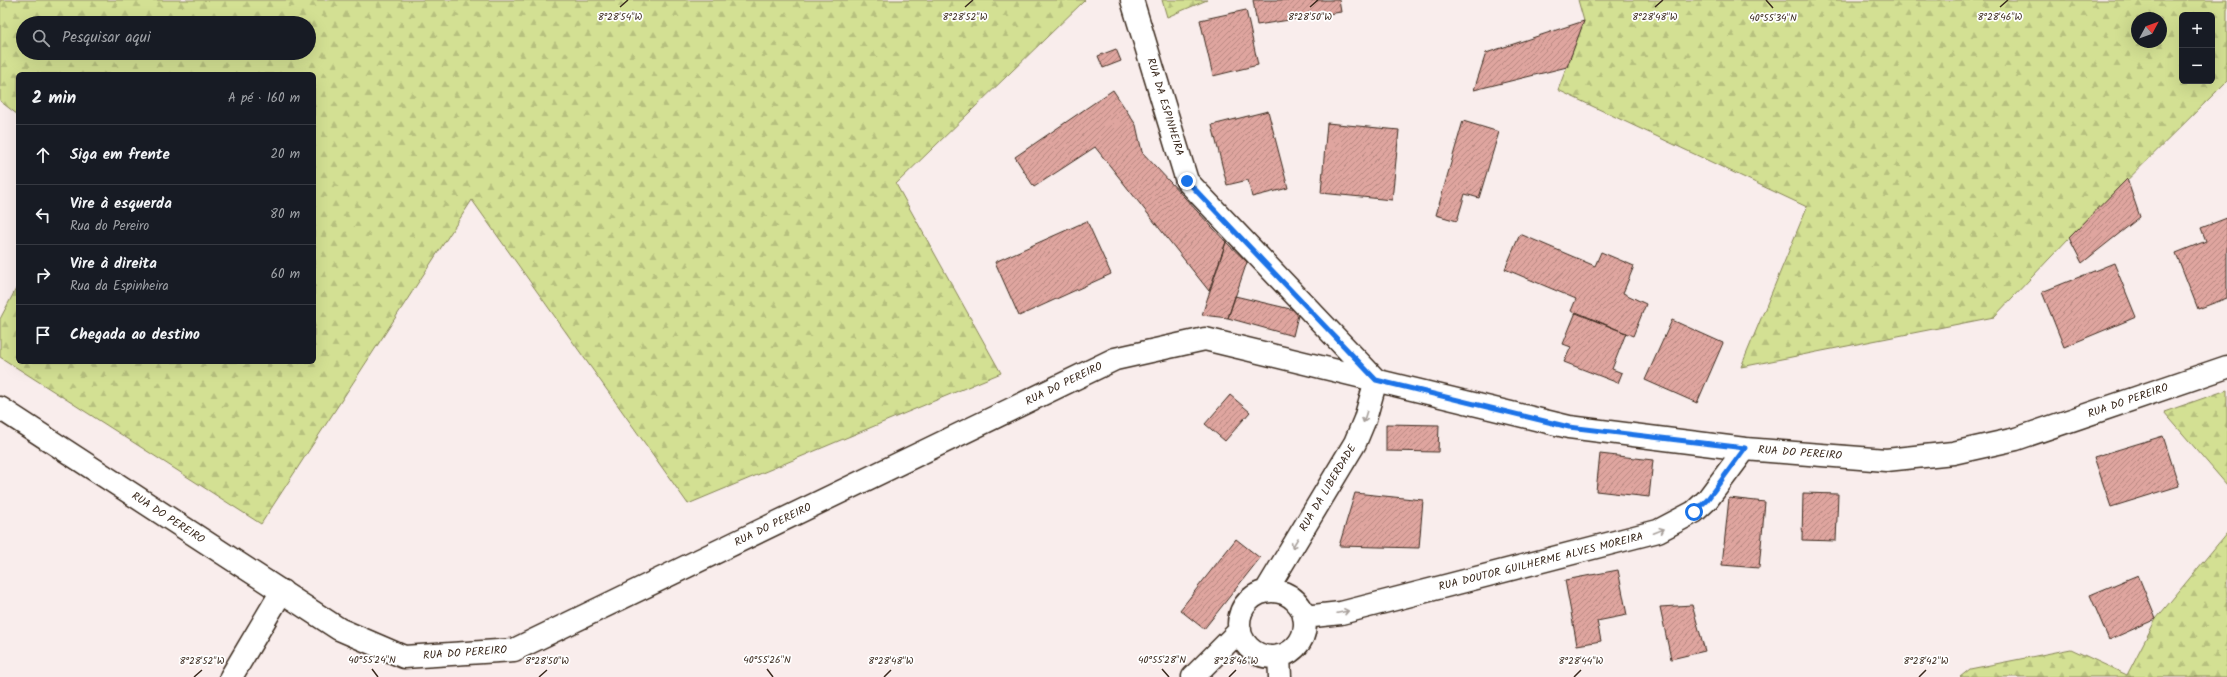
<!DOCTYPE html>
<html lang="pt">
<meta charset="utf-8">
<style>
body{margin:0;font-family:Kalam,sans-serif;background:#242831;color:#f1f3f6}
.controls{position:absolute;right:12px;top:12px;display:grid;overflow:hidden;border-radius:6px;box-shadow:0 4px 16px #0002}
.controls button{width:36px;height:36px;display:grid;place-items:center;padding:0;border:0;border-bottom:1px solid #363941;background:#171b24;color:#f1f3f6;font:20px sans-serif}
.compass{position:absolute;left:2131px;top:12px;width:36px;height:36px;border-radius:50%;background:#171b24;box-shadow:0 4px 16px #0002;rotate:49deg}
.stop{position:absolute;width:12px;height:12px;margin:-9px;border:3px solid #1a73e8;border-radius:50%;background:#fff}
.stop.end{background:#1a73e8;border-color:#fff;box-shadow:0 1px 4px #0008}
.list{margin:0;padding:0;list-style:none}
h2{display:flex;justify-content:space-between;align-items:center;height:52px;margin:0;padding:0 16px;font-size:17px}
h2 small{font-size:13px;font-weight:400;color:#9ea1a6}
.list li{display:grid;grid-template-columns:26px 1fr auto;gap:12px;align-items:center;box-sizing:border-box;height:60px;padding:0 16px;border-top:1px solid #363941}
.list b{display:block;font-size:15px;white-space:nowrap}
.list p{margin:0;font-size:13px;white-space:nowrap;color:#9ea1a6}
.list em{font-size:13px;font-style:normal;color:#9ea1a6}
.icon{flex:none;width:22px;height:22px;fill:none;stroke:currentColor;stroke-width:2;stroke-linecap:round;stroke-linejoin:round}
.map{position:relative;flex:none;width:2227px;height:677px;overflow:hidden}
.search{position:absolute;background:#171b24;box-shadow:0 4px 16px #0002;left:16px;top:16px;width:300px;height:44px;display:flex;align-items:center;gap:10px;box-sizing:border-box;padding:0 14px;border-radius:22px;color:#9ea1a6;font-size:15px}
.panel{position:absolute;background:#171b24;box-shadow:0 4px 16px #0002;left:16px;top:72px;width:300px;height:292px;border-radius:6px}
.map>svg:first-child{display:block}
.forest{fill:url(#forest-firs);stroke:#878558;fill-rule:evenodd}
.building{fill:url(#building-hatch);stroke:#3b2a1e}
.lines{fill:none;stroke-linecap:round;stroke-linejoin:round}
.minor-casing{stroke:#3b2a1e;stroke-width:25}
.tertiary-casing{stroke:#3b2a1e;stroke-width:25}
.secondary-casing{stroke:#3b2a1e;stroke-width:25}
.minor{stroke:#fff;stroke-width:22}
.tertiary{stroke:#fff;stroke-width:22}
.secondary{stroke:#fff;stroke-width:22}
.oneway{stroke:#a79f9a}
.route{stroke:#1a73e8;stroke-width:5}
.ticks{fill:none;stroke:#3b2a1e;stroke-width:1.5}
.labels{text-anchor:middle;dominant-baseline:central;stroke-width:3.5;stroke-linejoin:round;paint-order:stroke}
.street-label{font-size:11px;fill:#3b2a1e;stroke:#fff}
.ticks-label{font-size:10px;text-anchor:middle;fill:#3b2a1e;stroke:#fff;stroke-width:3.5;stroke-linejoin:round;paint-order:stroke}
</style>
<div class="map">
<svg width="2227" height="677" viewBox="0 0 2227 677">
<defs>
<pattern id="forest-firs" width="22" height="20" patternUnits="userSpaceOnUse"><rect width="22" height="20" fill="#d3e093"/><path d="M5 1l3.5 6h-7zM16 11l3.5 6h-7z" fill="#b6c07e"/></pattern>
<pattern id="building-hatch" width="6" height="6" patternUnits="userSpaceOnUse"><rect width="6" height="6" fill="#dfa59f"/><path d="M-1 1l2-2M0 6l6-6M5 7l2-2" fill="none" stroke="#b68781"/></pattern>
</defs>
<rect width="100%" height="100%" fill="#f9edec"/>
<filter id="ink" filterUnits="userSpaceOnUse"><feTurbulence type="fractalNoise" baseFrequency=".025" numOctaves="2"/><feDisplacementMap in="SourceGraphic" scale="8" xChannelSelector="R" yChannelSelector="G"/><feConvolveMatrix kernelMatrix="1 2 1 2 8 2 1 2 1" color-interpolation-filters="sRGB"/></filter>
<g filter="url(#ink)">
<!-- forest -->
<path class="forest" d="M 0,0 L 1085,0 L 896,184 L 1001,373 L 688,504 L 472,200 L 261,524 L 0,357 L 0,319 L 18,285 L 18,362 L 314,362 L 314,74 L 18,74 L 18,115 L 0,101 ZM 23,23 L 309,23 L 309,53 L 23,53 Z
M 1162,0 L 1207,0 L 1167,17 Z
M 1578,0 L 2227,0 L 2227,81 L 2069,238 L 1994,317 L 1741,367 L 1807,207 L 1558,90 L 1584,21 ZM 2182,15 L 2212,15 L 2212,81 L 2182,81 ZM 2137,18 L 2161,18 L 2161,42 L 2137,42 Z
M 2227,390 L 2227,485 L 2164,412 Z
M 2227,533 L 2227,677 L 1960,677 L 1970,669 L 2071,649 L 2127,675 L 2156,619 Z"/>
<!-- building -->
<path class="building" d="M 1253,0 L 1339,0 L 1341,12 L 1257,25 Z
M 1246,10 L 1258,65 L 1213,76 L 1200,20 Z
M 1584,21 L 1567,67 L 1474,90 L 1486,53 Z
M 1116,49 L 1121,61 L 1103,68 L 1098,56 Z
M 1113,90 L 1136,125 L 1142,152 L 1226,242 L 1209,291 L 1095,147 L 1034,187 L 1015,157 Z
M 1268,111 L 1288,188 L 1252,197 L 1248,180 L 1227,185 L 1212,125 Z
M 1463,121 L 1499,132 L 1479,198 L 1465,194 L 1457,221 L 1436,215 Z
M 1327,123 L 1399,130 L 1392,200 L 1321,193 Z
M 2127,179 L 2140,217 L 2082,263 L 2069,238 Z
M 2227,218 L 2227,298 L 2198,309 L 2176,253 L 2206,241 L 2201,228 Z
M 1087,221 L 1111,274 L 1019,316 L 995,262 Z
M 1520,234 L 1595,266 L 1601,252 L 1634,266 L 1623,293 L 1646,304 L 1633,336 L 1571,311 L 1576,299 L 1505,269 Z
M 1226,242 L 1247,262 L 1228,318 L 1202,315 Z
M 2114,263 L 2136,317 L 2064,347 L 2042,292 Z
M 1235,296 L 1299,311 L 1293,336 L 1228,318 Z
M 1576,312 L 1626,333 L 1612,369 L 1622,373 L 1618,383 L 1564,362 L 1571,347 L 1563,344 Z
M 1672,320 L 1723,343 L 1697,403 L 1645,380 Z
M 1230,395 L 1250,412 L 1225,441 L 1205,424 Z
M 1386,424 L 1439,425 L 1438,452 L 1386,451 Z
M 2163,436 L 2179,486 L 2111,507 L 2094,457 Z
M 1600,454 L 1653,460 L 1649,497 L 1596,491 Z
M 1355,493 L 1423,500 L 1419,548 L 1339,546 Z
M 1803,493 L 1838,494 L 1836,541 L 1802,540 Z
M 1729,498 L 1765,502 L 1759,568 L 1722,565 Z
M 1236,539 L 1260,558 L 1204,629 L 1180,610 Z
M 1618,570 L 1627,615 L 1597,621 L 1601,641 L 1577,645 L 1565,580 Z
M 2138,575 L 2156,619 L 2109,640 L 2090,595 Z
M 1692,605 L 1705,651 L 1671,659 L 1660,607 Z"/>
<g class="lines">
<defs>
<path id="minor" d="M 1132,0 L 1187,181 L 1376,380
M 231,677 L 282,591"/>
<path id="tertiary" d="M 1266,591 L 1355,443 L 1365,419 L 1376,380
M1239 624a33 33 0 1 1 66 0a33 33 0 1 1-66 0Z
M 1304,617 L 1341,613 L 1658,531 L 1694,512 L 1707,500 L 1745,449
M 1279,656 L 1280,677
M 1193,677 L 1240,630"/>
<path id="secondary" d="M 0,408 L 339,629 L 404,657 L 514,650 L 1115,359 L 1205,339 L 1569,427 L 1745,449 L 1886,460 L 1953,453 L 2016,439 L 2227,367"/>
</defs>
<!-- minor casing -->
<use href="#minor" class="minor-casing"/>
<!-- tertiary casing -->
<use href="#tertiary" class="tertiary-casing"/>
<!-- secondary casing -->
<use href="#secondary" class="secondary-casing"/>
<!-- minor -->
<use href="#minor" class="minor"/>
<!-- tertiary -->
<use href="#tertiary" class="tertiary"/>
<!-- secondary -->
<use href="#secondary" class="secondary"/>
</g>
<!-- one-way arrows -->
<defs><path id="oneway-shaft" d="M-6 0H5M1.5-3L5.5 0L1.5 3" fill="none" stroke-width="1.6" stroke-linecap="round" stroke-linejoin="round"/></defs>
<g class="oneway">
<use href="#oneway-shaft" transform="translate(1365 417) rotate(107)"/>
<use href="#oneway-shaft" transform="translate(1659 531) rotate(-22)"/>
<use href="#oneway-shaft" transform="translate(1295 543) rotate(121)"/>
<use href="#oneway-shaft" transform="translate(1343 612) rotate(-12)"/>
</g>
</g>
<g class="lines" filter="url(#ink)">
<!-- route -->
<path class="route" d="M 1187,181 L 1376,380 L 1569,427 L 1745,448 L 1707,500 L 1694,512"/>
</g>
<!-- ticks -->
<path class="ticks" d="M 1766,0 L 1773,8M 620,7 L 628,0M 965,7 L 973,0M 1310,7 L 1318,0M 1655,7 L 1663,0M 2000,7 L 2008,0M 372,669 L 378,677M 767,669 L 773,677M 1162,669 L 1169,677M 194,677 L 202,670M 539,677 L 547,670M 884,677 L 891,670M 1229,677 L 1236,670M 1574,677 L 1581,670M 1919,677 L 1926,670"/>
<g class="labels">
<!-- street labels -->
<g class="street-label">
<text transform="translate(1165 107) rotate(73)">RUA DA ESPINHEIRA</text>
<text transform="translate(1064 384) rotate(-26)">RUA DO PEREIRO</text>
<text transform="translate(2128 401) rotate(-19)">RUA DO PEREIRO</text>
<text transform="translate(1800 453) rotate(4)">RUA DO PEREIRO</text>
<text transform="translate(1328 488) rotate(-59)">RUA DA LIBERDADE</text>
<text transform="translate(168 518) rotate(33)">RUA DO PEREIRO</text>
<text transform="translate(773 525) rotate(-26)">RUA DO PEREIRO</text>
<text transform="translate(1541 562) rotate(-14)">RUA DOUTOR GUILHERME ALVES MOREIRA</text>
<text transform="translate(465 653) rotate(-4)">RUA DO PEREIRO</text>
</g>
</g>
<g class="ticks-label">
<text x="620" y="20">8°28'54"W</text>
<text x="965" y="20">8°28'52"W</text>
<text x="1310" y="20">8°28'50"W</text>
<text x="1655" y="20">8°28'48"W</text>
<text x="2000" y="20">8°28'46"W</text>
<text x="1773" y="21">40°55'34"N</text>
<text x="372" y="663">40°55'24"N</text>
<text x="767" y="663">40°55'26"N</text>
<text x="1162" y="663">40°55'28"N</text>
<text x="202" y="664">8°28'52"W</text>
<text x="547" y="664">8°28'50"W</text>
<text x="891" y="664">8°28'48"W</text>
<text x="1236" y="664">8°28'46"W</text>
<text x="1581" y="664">8°28'44"W</text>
<text x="1926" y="664">8°28'42"W</text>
</g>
</svg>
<div class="controls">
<button>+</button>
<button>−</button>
</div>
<svg class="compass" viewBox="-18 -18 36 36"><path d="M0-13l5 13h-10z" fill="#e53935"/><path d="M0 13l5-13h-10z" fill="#9ea1a6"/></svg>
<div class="stop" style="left:1694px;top:512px"></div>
<div class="stop end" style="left:1187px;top:181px"></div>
<div class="search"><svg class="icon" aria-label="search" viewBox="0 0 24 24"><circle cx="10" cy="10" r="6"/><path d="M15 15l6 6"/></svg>Pesquisar aqui</div>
<section class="panel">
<h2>2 min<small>A pé · 160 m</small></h2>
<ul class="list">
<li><svg class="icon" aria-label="ahead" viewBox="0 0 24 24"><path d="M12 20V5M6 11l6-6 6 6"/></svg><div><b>Siga em frente</b></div><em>20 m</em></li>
<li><svg class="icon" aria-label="left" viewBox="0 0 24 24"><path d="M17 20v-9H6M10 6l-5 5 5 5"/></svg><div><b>Vire à esquerda</b><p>Rua do Pereiro</p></div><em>80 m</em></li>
<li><svg class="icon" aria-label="right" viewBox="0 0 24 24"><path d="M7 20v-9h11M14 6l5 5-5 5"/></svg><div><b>Vire à direita</b><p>Rua da Espinheira</p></div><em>60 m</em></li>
<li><svg class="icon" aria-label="arrive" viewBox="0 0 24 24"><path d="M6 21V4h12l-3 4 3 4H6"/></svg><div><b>Chegada ao destino</b></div></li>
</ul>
</section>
</div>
